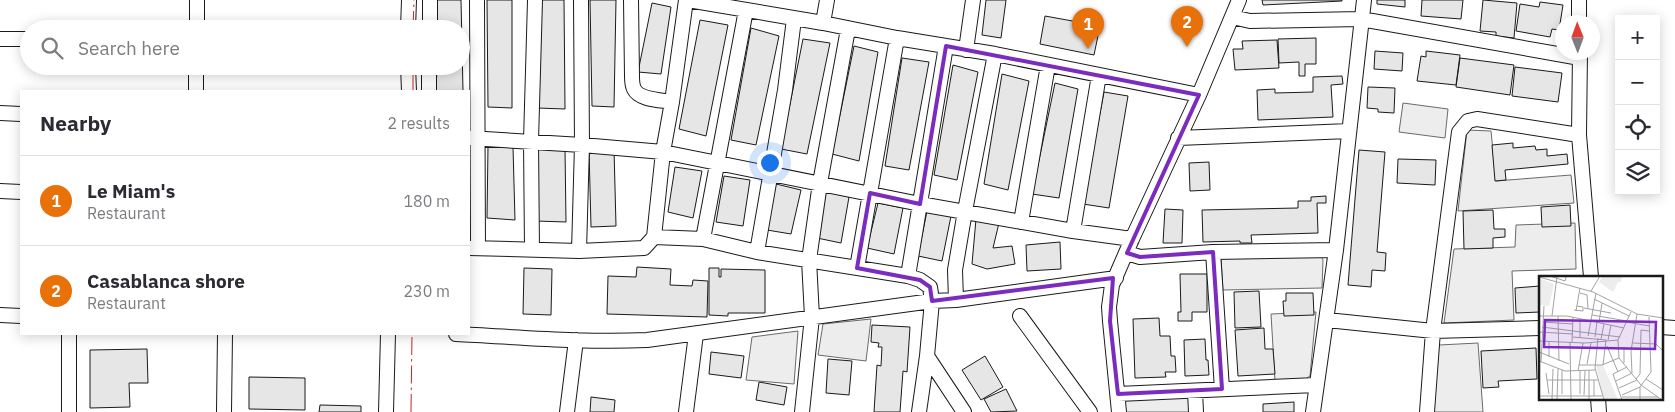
<!DOCTYPE html>
<meta charset="utf-8">
<style>
body{margin:0;font-family:"IBM Plex Sans",sans-serif;background:#f7f7f7;color:#2b2b33}
.controls{position:absolute;right:15px;top:15px;display:grid;overflow:hidden;border-radius:0px;box-shadow:0 2px 12px #0003}
.controls button{width:45px;height:45px;display:grid;place-items:center;padding:0;border:0;border-bottom:1px solid #e1e1e2;background:#fff;color:#2b2b33;font:25px sans-serif}
.compass{position:absolute;left:1555px;top:15px;width:45px;height:45px;border-radius:50%;background:#fff;box-shadow:0 2px 12px #0003;rotate:359deg}
.you{position:absolute;left:769px;top:162px;width:18px;height:18px;margin:-12px;border:4px solid #fff;border-radius:50%;background:#1a73e8;box-shadow:0 0 0 8px #1a73e833}
.badge{display:grid;place-items:center;width:32px;height:32px;border-radius:50%;background:#0b8043;color:#fff;font-size:16px;font-weight:700}
.pin{position:absolute;translate:-50% -41px;filter:drop-shadow(0 1px 2px #0008)}
.pin::after{content:'';position:absolute;top:26px;width:18px;height:15px;background:inherit;clip-path:polygon(0 0,100% 0,50% 100%)}
.list{margin:0;padding:0;list-style:none}
h2{display:flex;justify-content:space-between;align-items:center;height:65px;margin:0;padding:0 20px;font-size:21px}
h2 small{font-size:16px;font-weight:400;color:#7c7c81}
.list li{display:grid;grid-template-columns:32px 1fr auto;gap:15px;align-items:center;box-sizing:border-box;height:90px;padding:0 20px;border-top:1px solid #e1e1e2}
.list b{display:block;font-size:19px;white-space:nowrap}
.list p{margin:0;font-size:16px;white-space:nowrap;color:#7c7c81}
.list em{font-size:16px;font-style:normal;color:#7c7c81}
.icon{flex:none;width:28px;height:28px;fill:none;stroke:currentColor;stroke-width:2;stroke-linecap:round;stroke-linejoin:round}
.map{position:relative;flex:none;width:1675px;height:412px;overflow:hidden}
.search{position:absolute;background:#fff;box-shadow:0 2px 12px #0003;left:20px;top:20px;width:450px;height:55px;display:flex;align-items:center;gap:12px;box-sizing:border-box;padding:0 18px;border-radius:28px;color:#7c7c81;font-size:19px}
.panel{position:absolute;background:#fff;box-shadow:0 2px 12px #0003;left:20px;top:90px;width:450px;height:245px;border-radius:0px}
.map>svg:first-child{display:block}
.built{fill:#ededed;stroke:#6a6a6a}
.building{fill:#e6e6e6;stroke:#1a1a1a}
.lines{fill:none;stroke-linecap:round;stroke-linejoin:round}
.minor-casing{stroke:#1a1a1a;stroke-width:16}
.minor{stroke:#fff;stroke-width:14}
.power{stroke:#c62828;stroke-width:1;stroke-dasharray:18 4 2.5 4;stroke-linecap:butt}
.marked{fill:none;stroke:#7b2cbf;stroke-width:4;stroke-linejoin:round}
.inset-road{fill:none;stroke:#a3a3a3;stroke-width:1}
.view{fill:#7b2cbf;fill-opacity:0.15;stroke:#7b2cbf;stroke-width:2.5}
.inset-edge{fill:none;stroke:#1a1a1a;stroke-width:2.5}
</style>
<div class="map">
<svg width="1675" height="412" viewBox="0 0 1675 412">
<rect width="100%" height="100%" fill="#fff"/>
<!-- built -->
<path class="built" d="M 1403,103 L 1448,109 L 1445,138 L 1399,132 Z
M 1467,130 L 1491,131 L 1496,181 L 1571,175 L 1574,203 L 1458,211 Z
M 1575,223 L 1576,269 L 1512,271 L 1514,320 L 1444,323 L 1454,249 L 1515,247 L 1516,225 Z
M 1321,256 L 1323,260 L 1322,288 L 1223,290 L 1221,258 Z
M 1316,312 L 1310,376 L 1305,379 L 1275,381 L 1271,314 Z
M 871,319 L 866,361 L 818,355 L 823,324 Z
M 798,331 L 794,384 L 746,380 L 752,337 Z
M 1478,343 L 1483,412 L 1433,412 L 1439,345 Z
M 1189,396 L 1190,412 L 1125,412 L 1124,402 L 1131,399 Z"/>
<!-- building -->
<path class="building" d="M 437,0 L 461,0 L 463,91 L 436,91 L 437,66 L 461,66 L 461,29 L 437,29 Z
M 487,0 L 512,0 L 512,108 L 488,107 Z
M 539,0 L 564,0 L 565,109 L 537,108 Z
M 590,0 L 616,0 L 614,107 L 592,106 Z
M 986,0 L 1006,0 L 1001,38 L 982,35 Z
M 1262,0 L 1342,0 L 1342,1 L 1263,5 Z
M 1377,0 L 1405,0 L 1405,7 L 1377,4 Z
M 1422,0 L 1463,0 L 1461,19 L 1421,16 Z
M 1483,0 L 1517,3 L 1514,38 L 1496,36 L 1496,32 L 1480,31 Z
M 1540,2 L 1563,5 L 1559,30 L 1552,29 L 1550,37 L 1516,31 L 1520,4 L 1539,7 Z
M 652,3 L 671,7 L 661,74 L 638,72 Z
M 1045,16 L 1100,26 L 1094,55 L 1040,44 Z
M 700,20 L 728,25 L 706,136 L 679,129 Z
M 751,28 L 779,36 L 756,145 L 731,140 Z
M 1316,38 L 1316,64 L 1305,64 L 1305,76 L 1299,76 L 1299,62 L 1279,63 L 1278,39 Z
M 803,39 L 830,43 L 807,154 L 781,149 Z
M 1277,40 L 1279,68 L 1235,70 L 1233,49 L 1243,49 L 1242,41 Z
M 854,46 L 878,52 L 859,161 L 832,154 Z
M 1375,51 L 1403,53 L 1402,71 L 1374,69 Z
M 1426,51 L 1460,55 L 1456,85 L 1417,81 L 1421,56 L 1426,57 Z
M 902,58 L 929,62 L 909,170 L 885,166 Z
M 1460,58 L 1514,65 L 1510,95 L 1456,87 Z
M 953,65 L 978,72 L 957,180 L 934,175 Z
M 1515,67 L 1562,73 L 1558,102 L 1512,96 Z
M 1002,74 L 1029,81 L 1008,190 L 984,184 Z
M 1342,76 L 1343,84 L 1331,85 L 1333,117 L 1258,120 L 1257,90 L 1275,89 L 1275,93 L 1313,92 L 1313,77 Z
M 1055,83 L 1078,89 L 1059,198 L 1032,194 Z
M 1368,87 L 1395,88 L 1394,113 L 1378,112 L 1378,109 L 1367,108 Z
M 1104,92 L 1128,96 L 1109,208 L 1083,204 Z
M 1513,143 L 1513,148 L 1535,146 L 1536,150 L 1547,149 L 1547,156 L 1567,154 L 1568,164 L 1505,170 L 1506,180 L 1495,181 L 1492,145 Z
M 488,146 L 513,147 L 515,220 L 487,218 Z
M 565,148 L 566,222 L 536,221 L 536,149 Z
M 614,149 L 616,226 L 591,227 L 589,150 Z
M 1359,150 L 1385,152 L 1377,252 L 1386,253 L 1385,271 L 1372,270 L 1371,287 L 1348,285 Z
M 1398,159 L 1436,160 L 1435,185 L 1397,183 Z
M 1209,162 L 1210,190 L 1190,191 L 1189,163 Z
M 675,167 L 702,171 L 693,218 L 668,212 Z
M 724,176 L 750,180 L 743,226 L 716,222 Z
M 776,184 L 801,190 L 791,234 L 767,230 Z
M 826,191 L 849,197 L 841,243 L 817,238 Z
M 1326,196 L 1326,203 L 1317,203 L 1318,233 L 1251,235 L 1252,243 L 1240,243 L 1240,241 L 1203,242 L 1202,210 L 1298,208 L 1298,201 L 1311,201 L 1311,197 Z
M 878,203 L 903,208 L 894,254 L 867,248 Z
M 1570,205 L 1571,226 L 1542,227 L 1541,207 Z
M 1165,209 L 1183,210 L 1182,243 L 1163,243 Z
M 1493,210 L 1494,229 L 1505,229 L 1505,237 L 1493,238 L 1493,248 L 1464,249 L 1463,211 Z
M 927,211 L 951,216 L 942,261 L 918,256 Z
M 976,219 L 999,223 L 993,248 L 1012,246 L 1015,264 L 987,269 L 972,264 Z
M 1060,242 L 1061,269 L 1027,271 L 1026,245 Z
M 637,267 L 671,269 L 670,285 L 692,286 L 693,280 L 708,281 L 707,317 L 607,314 L 608,276 L 636,277 Z
M 524,268 L 552,269 L 551,315 L 523,314 Z
M 709,268 L 719,268 L 719,277 L 721,277 L 721,269 L 765,270 L 765,313 L 728,313 L 728,316 L 709,315 Z
M 1180,274 L 1207,274 L 1207,312 L 1192,312 L 1192,321 L 1178,321 L 1178,312 L 1181,312 Z
M 1540,286 L 1540,312 L 1516,313 L 1515,288 Z
M 1259,291 L 1261,327 L 1235,328 L 1234,292 Z
M 1286,293 L 1313,293 L 1314,315 L 1284,316 L 1283,301 L 1286,301 Z
M 1159,318 L 1160,336 L 1170,336 L 1171,356 L 1175,356 L 1176,372 L 1165,372 L 1166,377 L 1135,378 L 1133,319 Z
M 872,325 L 910,327 L 907,372 L 903,371 L 900,412 L 874,412 L 877,365 L 881,366 L 882,347 L 878,347 L 879,343 L 871,342 Z
M 1264,328 L 1265,349 L 1273,349 L 1275,374 L 1238,376 L 1235,330 Z
M 1205,339 L 1206,360 L 1208,360 L 1209,375 L 1185,376 L 1184,340 Z
M 1536,348 L 1537,379 L 1498,381 L 1499,387 L 1483,388 L 1481,351 Z
M 147,349 L 148,383 L 129,383 L 130,407 L 90,408 L 90,350 Z
M 711,352 L 744,356 L 741,378 L 709,374 Z
M 985,356 L 1003,387 L 981,400 L 962,370 Z
M 828,359 L 852,361 L 849,395 L 826,393 Z
M 249,377 L 305,378 L 305,410 L 249,409 Z
M 759,382 L 787,387 L 784,405 L 756,400 Z
M 1006,389 L 1017,411 L 991,412 L 984,399 Z
M 591,397 L 615,400 L 614,412 L 590,412 Z
M 1294,402 L 1294,412 L 1263,412 L 1263,404 Z
M 320,405 L 361,406 L 361,412 L 319,412 Z"/>
<g class="lines">
<defs>
<path id="minor" d="M 477,0 L 478,248
M 631,0 L 632,76 C 632,80 632,85 634,89 C 639,100 661,100 672,102
M 688,0 L 823,23 L 897,38 L 995,54 L 1199,95
M 1579,0 L 1579,22
M 1232,17 L 1250,21 L 1361,19 L 1580,58
M 823,23 L 827,0
M 197,29 L 197,0
M 408,29 L 409,0
M 430,29 L 430,0
M 0,39 L 29,39
M 966,50 L 973,0
M 1580,52 L 1579,135 L 1591,277
M 408,66 L 409,91
M 196,91 L 196,66
M 429,91 L 429,66
M 0,113 L 21,114
M 469,138 L 582,145 L 663,152 L 920,204 L 1073,231 L 1132,239
M 1178,138 L 1349,131
M 0,191 L 21,192
M 1021,222 L 1048,65
M 1073,231 L 1099,75
M 654,237 L 663,152 L 672,102 L 686,0
M 703,239 L 746,10
M 469,248 L 579,251 L 644,248 L 654,237 L 703,239 L 757,252 L 908,276 L 920,280 L 930,287 L 932,301 L 927,356 L 919,412
M 532,250 L 531,141 L 535,0
M 579,251 L 582,145 L 581,0
M 757,252 L 785,90 L 794,19
M 1213,252 L 1222,389
M 1127,253 L 1140,257 L 1213,252 L 1336,250
M 857,268 L 897,38
M 908,276 L 946,46
M 956,300 L 955,270 L 965,211 L 995,54
M 0,315 L 21,316
M 1020,316 L 1090,412
M 1327,320 L 1433,331 L 1540,328
M 1661,327 L 1675,328
M 456,334 C 519,337 583,343 647,340 L 932,301 L 956,300 L 1116,278
M 927,356 L 964,412
M 1195,391 L 1196,412
M 1118,394 L 1316,385
M 1598,398 L 1599,412
M 69,412 L 69,334
M 224,412 L 225,334
M 386,412 L 388,334
M 567,412 L 576,340
M 686,412 L 696,334
M 802,412 L 812,317 L 809,260 L 820,183 L 848,29
M 1119,412 L 1110,321 L 1109,307 L 1112,285 L 1132,239 L 1199,95 L 1239,0
M 1313,412 L 1336,250 L 1364,0
M 1427,412 L 1433,331 L 1459,132 L 1468,121 L 1477,119 L 1579,135"/>
</defs>
<!-- minor casing -->
<use href="#minor" class="minor-casing"/>
<!-- minor -->
<use href="#minor" class="minor"/>
<!-- power -->
<path class="power" d="M 413,29 L 414,0
M 413,91 L 413,66
M 411,412 L 412,334"/>
</g>
<!-- marked area -->
<path class="marked" d="M 946,46 L 1199,95 L 1127,253 L 1140,257 L 1213,252 L 1222,389 L 1118,394 L 1110,321 L 1113,278 L 932,301 L 930,287 L 920,280 L 857,268 L 870,193 L 920,204 Z"/>
<!-- overview -->
<g transform="translate(1539 276)">
<rect width="124" height="124" fill="#fff"/>
<path d="M 64,0 L 83,0 L 82,6 L 79,6 L 74,16 L 60,6 ZM 0,2 L 15,8 L 10,30 L 0,29 ZM 57,89 L 64,89 L 79,124 L 65,124 Z" fill="#ededed"/>
<path class="inset-road" d="M 11,0 L 26,5 L 27,1M 0,1 L 54,16 L 98,38 L 124,42M 52,15 L 61,0M 41,17 L 48,19 L 49,33M 55,23 L 90,40M 45,32 L 72,37M 35,34 L 44,35 L 44,31 L 38,30M 37,35 L 41,12M 92,36 L 79,64 L 80,82 L 102,109 L 123,124M 53,39 L 88,45M 0,40 L 28,40 L 85,52M 13,40 L 18,0M 19,40 L 20,85M 4,46 L 34,48M 60,46 L 63,27M 87,46 L 111,50M 3,51 L 81,61M 0,56 L 34,58M 49,60 L 57,17M 34,61 L 67,64 L 64,89M 41,61 L 41,43M 56,61 L 58,46M 59,62 L 56,92 L 65,124M 62,63 L 65,48M 69,64 L 72,49M 0,65 L 46,67 L 79,64M 31,66 L 32,124M 33,66 L 34,41M 94,67 L 117,68 L 124,75M 68,70 L 79,96M 85,71 L 85,87M 0,76 L 30,88M 10,81 L 10,65M 0,85 L 26,95 L 56,94M 2,86 L 5,30M 48,88 L 52,67M 40,89 L 63,89 L 80,82M 39,95 L 44,67M 7,97 L 10,118M 97,103 L 101,98 L 102,54 L 110,55M 107,103 L 124,114M 8,104 L 59,104M 55,104 L 55,120M 77,105 L 93,97 L 92,75 L 98,38M 80,112 L 98,104M 23,118 L 23,94M 41,118 L 41,95M 45,119 L 46,95M 83,119 L 101,111M 0,120 L 63,120M 83,121 L 119,121M 13,124 L 14,93M 18,124 L 19,93M 50,124 L 50,94M 83,124 L 74,98 L 88,91M 101,124 L 101,111 L 112,96 L 110,41"/>
<path class="view" d="M 6,44 L 117,46 L 116,73 L 5,71 Z"/>
<rect width="124" height="124" class="inset-edge"/>
</g>
</svg>
<div class="controls">
<button>+</button>
<button>−</button>
<button><svg class="icon" aria-label="locate" viewBox="0 0 24 24"><circle cx="12" cy="12" r="6"/><path d="M12 2v4M12 18v4M2 12h4M18 12h4"/></svg></button>
<button><svg class="icon" aria-label="layers" viewBox="0 0 24 24"><path d="M12 4l9 5-9 5-9-5zM3 14l9 5 9-5"/></svg></button>
</div>
<svg class="compass" viewBox="-18 -18 36 36"><path d="M0-13l5 13h-10z" fill="#e53935"/><path d="M0 13l5-13h-10z" fill="#7c7c81"/></svg>
<div class="you"></div>
<div class="pin badge" style="left:1088px;top:49px;background:#e8710a">1</div>
<div class="pin badge" style="left:1187px;top:47px;background:#e8710a">2</div>
<div class="search"><svg class="icon" aria-label="search" viewBox="0 0 24 24"><circle cx="10" cy="10" r="6"/><path d="M15 15l6 6"/></svg>Search here</div>
<section class="panel">
<h2>Nearby<small>2 results</small></h2>
<ul class="list">
<li><span class="badge" style="background:#e8710a">1</span><div><b>Le Miam's</b><p>Restaurant</p></div><em>180 m</em></li>
<li><span class="badge" style="background:#e8710a">2</span><div><b>Casablanca shore</b><p>Restaurant</p></div><em>230 m</em></li>
</ul>
</section>
</div>
